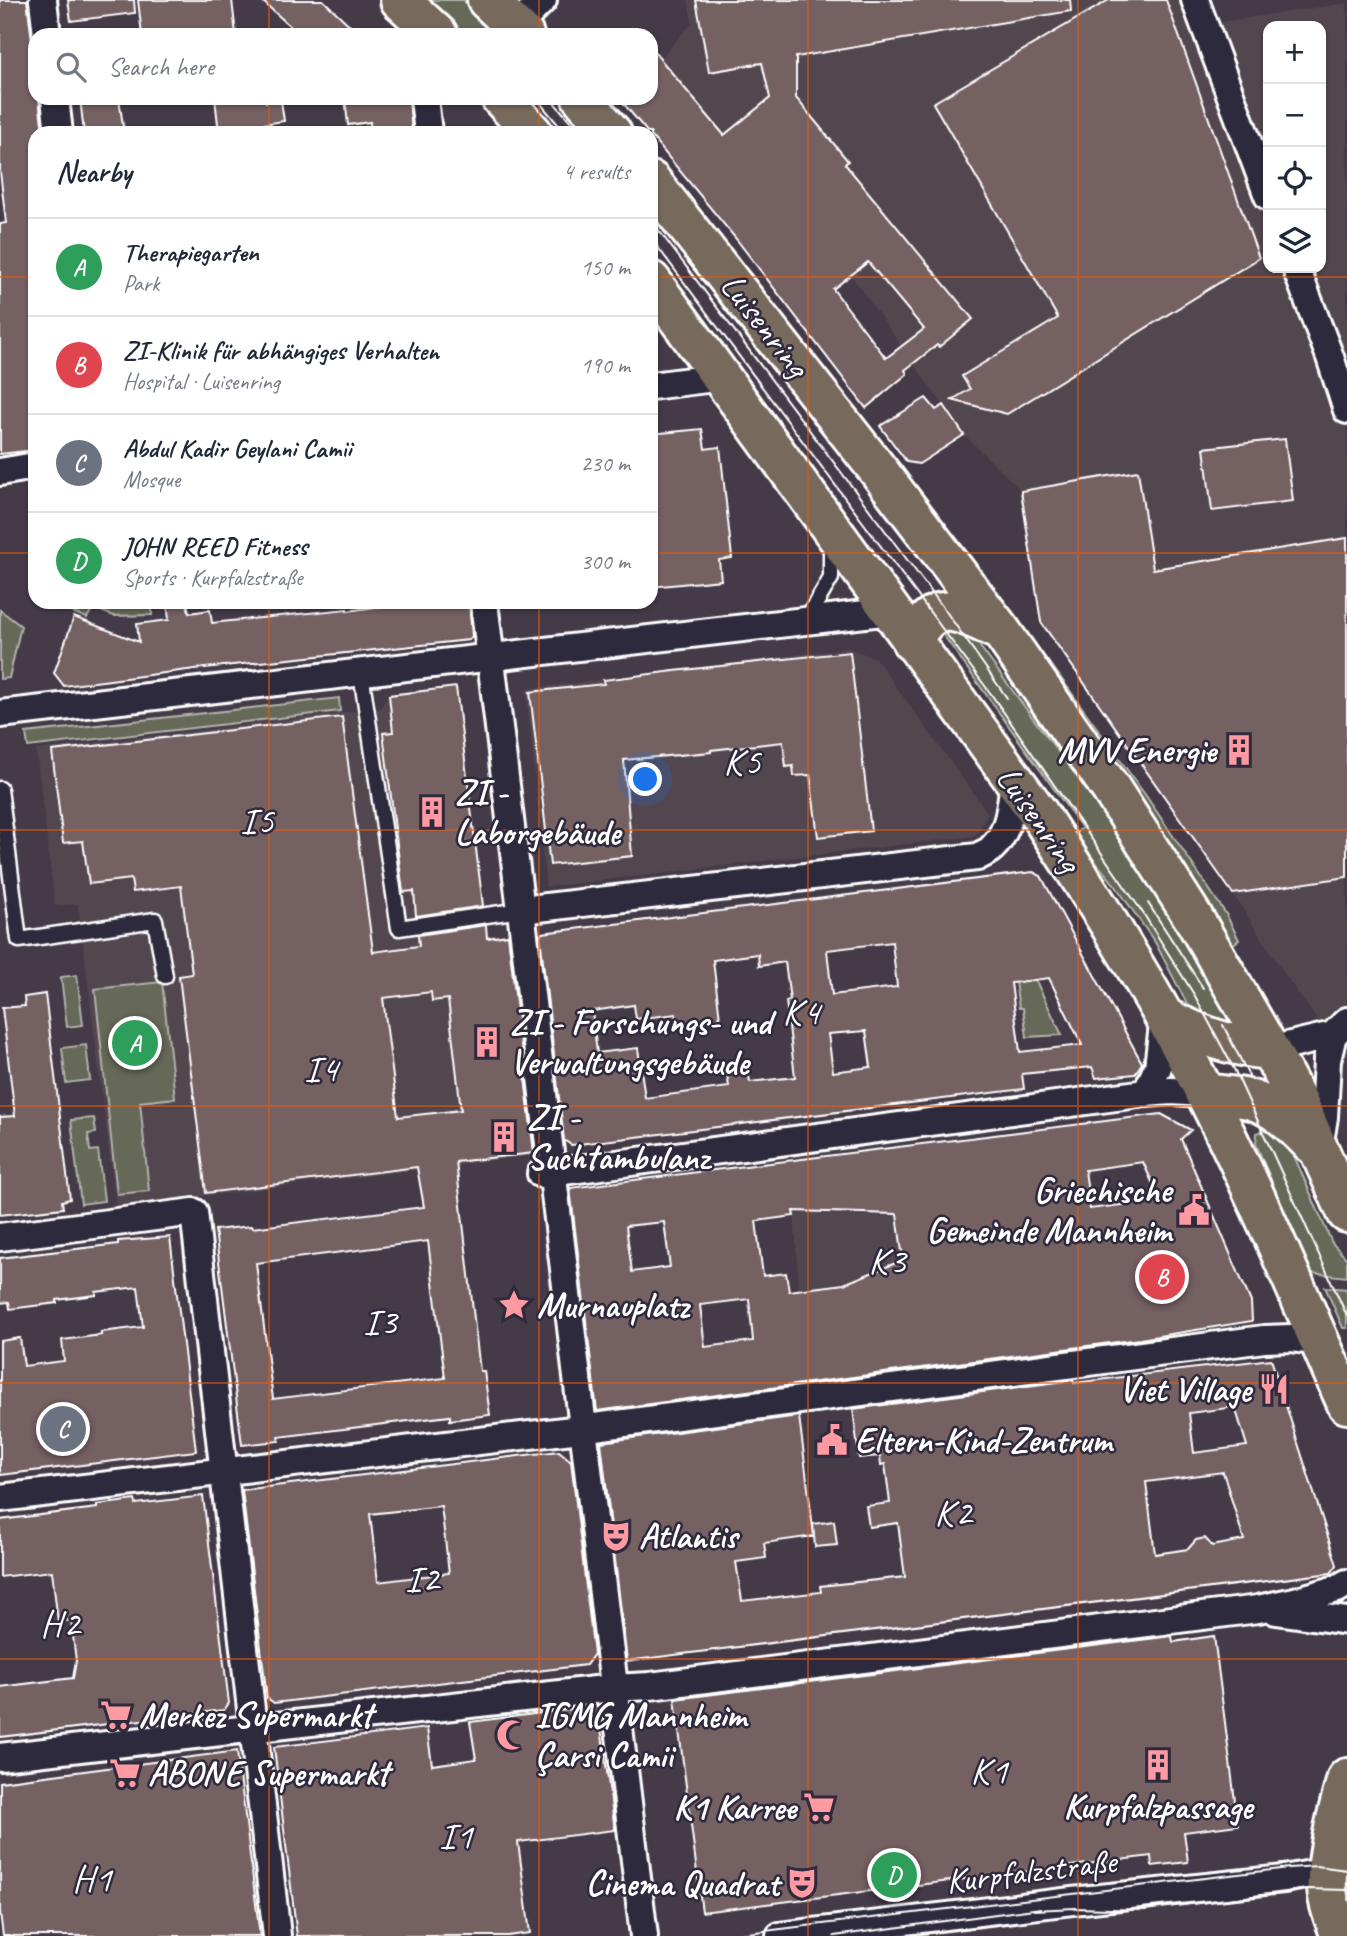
<!DOCTYPE html>
<meta charset="utf-8">
<style>
body{margin:0;font-family:Caveat,sans-serif;background:#f6f6f7;color:#1f2937}
.controls{position:absolute;right:21px;top:21px;display:grid;overflow:hidden;border-radius:14px;box-shadow:0 2px 5px #0004}
.controls button{width:63px;height:63px;display:grid;place-items:center;padding:0;border:0;border-bottom:2px solid #e0e1e3;background:#fff;color:#1f2937;font:35px sans-serif}
.you{position:absolute;left:646px;top:780px;width:24px;height:24px;margin:-18px;border:5px solid #fff;border-radius:50%;background:#1a73e8;box-shadow:0 0 0 10px #1a73e833}
.badge{display:grid;place-items:center;width:46px;height:46px;border-radius:50%;background:#d93025;color:#fff;font-size:23px;font-weight:700}
.pin{position:absolute;translate:-50% -50%;border:4px solid #fff;box-shadow:0 2px 7px #0006}
.list{margin:0;padding:0;list-style:none}
h2{display:flex;justify-content:space-between;align-items:center;height:91px;margin:0;padding:0 28px;font-size:30px}
h2 small{font-size:23px;font-weight:400;color:#747a83}
.list li{display:grid;grid-template-columns:46px 1fr auto;gap:21px;align-items:center;box-sizing:border-box;height:98px;padding:0 28px;border-top:2px solid #e0e1e3}
.list b{display:block;font-size:26px;white-space:nowrap}
.list p{margin:0;font-size:23px;white-space:nowrap;color:#747a83}
.list em{font-size:23px;font-style:normal;color:#747a83}
.icon{flex:none;width:38px;height:38px;fill:none;stroke:currentColor;stroke-width:2;stroke-linecap:round;stroke-linejoin:round}
.map{position:relative;flex:none;width:1347px;height:1936px;overflow:hidden}
.search{position:absolute;background:#fff;box-shadow:0 2px 5px #0004;left:28px;top:28px;width:630px;height:77px;display:flex;align-items:center;gap:18px;box-sizing:border-box;padding:0 24px;border-radius:21px;color:#747a83;font-size:26px}
.panel{position:absolute;background:#fff;box-shadow:0 2px 5px #0004;left:28px;top:126px;width:630px;height:483px;border-radius:21px}
.map>svg:first-child{display:block}
.built{fill:#534650;fill-rule:evenodd}
.green{fill:#666759;stroke:#b2b3ac;stroke-width:2}
.building{fill:#756162;stroke:#fff;stroke-width:2;fill-rule:evenodd}
.lines{fill:none;stroke-linecap:round;stroke-linejoin:round}
.lane-casing{stroke:#fff;stroke-width:19}
.street-casing{stroke:#fff;stroke-width:32}
.primary-casing{stroke:#fff;stroke-width:44}
.lane{stroke:#2f2a3d;stroke-width:14}
.street{stroke:#2f2a3d;stroke-width:26}
.primary{stroke:#77695c;stroke-width:38}
.tram{stroke:#fff;stroke-width:2}
.grid{fill:none;stroke:#e8590c;stroke-width:2;stroke-opacity:0.55}
.labels{text-anchor:middle;dominant-baseline:central;stroke-width:5;stroke-linejoin:round;paint-order:stroke}
.street-label{font-size:35px;fill:#fff;stroke:#2f2a3d}
.poi-label{font-size:35px;font-weight:bold;fill:#fff;stroke:#2f2a3d;text-anchor:start}
.neighbourhood-label{font-size:37px;letter-spacing:2px;fill:#fff;stroke:#2f2a3d}
</style>
<div class="map">
<svg width="1347" height="1936" viewBox="0 0 1347 1936">
<rect width="100%" height="100%" fill="#443a48"/>
<filter id="ink" filterUnits="userSpaceOnUse"><feTurbulence type="fractalNoise" baseFrequency=".0143" numOctaves="2"/><feDisplacementMap in="SourceGraphic" scale="14" xChannelSelector="R" yChannelSelector="G"/><feConvolveMatrix kernelMatrix="1 2 1 2 8 2 1 2 1" color-interpolation-filters="sRGB"/></filter>
<g filter="url(#ink)">
<!-- built -->
<path class="built" d="M 688,0 L 1192,0 L 1201,25 L 1347,3 L 1347,1056 L 1345,1058 L 1292,985 L 1233,894 L 1041,622 L 1021,490 L 964,435 L 851,275 L 781,204 L 660,59 L 692,23 ZM 1268,26 L 1321,26 L 1321,268 L 1268,268 Z
M 848,648 L 875,658 L 988,813 L 976,836 L 546,887 L 526,689 Z
M 456,687 L 488,935 L 510,933 L 538,1155 L 116,1207 L 78,904 L 55,906 L 36,750 L 380,708 L 389,695 Z
M 921,1144 L 949,1365 L 856,1377 L 844,1285 L 799,1290 L 794,1216 L 787,1161 Z"/>
<!-- green -->
<path class="green" d="M 424,0 L 463,0 L 497,30 L 496,35 L 461,35 Z
M 68,602 L 152,602 L 152,615 L 114,616 L 93,608 L 87,618 L 65,609 Z
M 0,610 L 21,626 L 9,678 L 0,679 Z
M 959,626 L 967,629 L 1055,748 L 1124,830 L 1235,1018 L 1230,1027 L 1199,1018 L 1186,1002 L 1156,944 L 1115,885 L 1073,835 L 1082,828 L 944,636 Z
M 1053,667 L 1146,796 L 1226,914 L 1239,940 L 1229,947 L 1048,669 Z
M 339,698 L 340,711 L 28,747 L 26,733 Z
M 77,975 L 83,1025 L 67,1027 L 61,977 Z
M 1035,979 L 1062,1035 L 1027,1037 L 1023,1008 L 1019,1008 L 1015,982 Z
M 162,982 L 175,1098 L 140,1102 L 149,1191 L 117,1194 L 95,989 Z
M 86,1045 L 90,1080 L 66,1083 L 62,1048 Z
M 94,1118 L 96,1133 L 88,1134 L 90,1151 L 98,1150 L 104,1201 L 81,1204 L 71,1120 Z
M 1281,1126 L 1332,1243 L 1347,1259 L 1347,1277 L 1310,1273 L 1256,1144 L 1257,1133 Z
M 1325,1287 L 1347,1289 L 1347,1328 L 1343,1328 Z"/>
<!-- building -->
<path class="building" d="M 0,0 L 27,0 L 35,65 L 35,98 L 39,98 L 43,133 L 35,133 L 35,450 L 0,454 L 0,224 L 6,223 L 0,171 Z
M 68,0 L 134,0 L 135,13 L 71,21 Z
M 138,0 L 232,0 L 236,35 L 142,35 Z
M 261,0 L 323,0 L 360,35 L 300,35 Z
M 696,0 L 1070,0 L 1071,11 L 796,57 L 796,98 L 848,161 L 845,164 L 973,319 L 939,347 L 937,345 L 905,370 L 907,374 L 866,408 L 737,240 L 651,136 L 651,133 L 648,133 L 619,98 L 651,98 L 651,48 L 724,135 L 770,98 L 762,63 L 709,72 ZM 868,262 L 924,329 L 886,358 L 833,289 Z
M 1109,0 L 1166,0 L 1259,258 L 1007,414 L 952,400 L 970,389 L 962,376 L 1058,318 L 933,103 Z
M 80,98 L 119,98 L 124,133 L 84,133 Z
M 215,98 L 265,98 L 266,102 L 281,100 L 284,121 L 263,124 L 265,133 L 219,133 Z
M 345,98 L 409,98 L 412,133 L 371,133 L 370,122 L 348,125 Z
M 926,398 L 936,410 L 944,405 L 964,435 L 919,464 L 907,462 L 880,426 Z
M 702,429 L 705,449 L 720,447 L 732,558 L 719,560 L 721,580 L 651,587 L 651,434 Z
M 1285,439 L 1293,501 L 1212,511 L 1204,448 Z
M 1138,471 L 1153,569 L 1347,538 L 1347,877 L 1233,894 L 1041,622 L 1021,491 Z
M 167,602 L 187,602 L 189,613 L 210,610 L 212,623 L 347,609 L 347,611 L 410,602 L 469,602 L 472,636 L 469,640 L 195,669 L 64,686 L 54,673 L 74,617 L 139,642 L 137,624 L 169,620 Z
M 850,652 L 871,831 L 818,837 L 810,775 L 794,776 L 793,766 L 786,767 L 783,742 L 711,750 L 711,752 L 624,760 L 632,856 L 550,865 L 530,692 L 604,684 L 603,680 L 674,671 Z
M 456,687 L 483,906 L 416,916 L 414,891 L 403,892 L 383,733 L 393,732 L 389,695 Z
M 342,717 L 373,952 L 419,946 L 418,935 L 486,925 L 487,938 L 508,935 L 534,1153 L 456,1162 L 480,1371 L 484,1371 L 490,1415 L 450,1420 L 450,1416 L 278,1437 L 279,1441 L 242,1445 L 215,1230 L 251,1226 L 252,1228 L 424,1207 L 417,1167 L 206,1193 L 179,976 L 192,974 L 181,886 L 133,892 L 131,879 L 89,884 L 83,841 L 63,843 L 52,751 ZM 431,992 L 432,1001 L 448,999 L 461,1110 L 398,1117 L 383,998 ZM 428,1241 L 445,1378 L 273,1399 L 256,1263 Z
M 1033,872 L 1041,876 L 1142,1063 L 1135,1074 L 1096,1078 L 1092,1067 L 1022,1074 L 1024,1089 L 571,1145 L 564,1140 L 540,936 L 542,933 ZM 892,942 L 897,987 L 832,995 L 827,950 ZM 758,954 L 759,966 L 785,962 L 790,1000 L 786,1001 L 795,1077 L 750,1082 L 748,1071 L 727,1074 L 729,1087 L 645,1098 L 638,1048 L 597,1053 L 592,1011 L 634,1005 L 636,1019 L 676,1014 L 677,1025 L 720,1019 L 713,960 ZM 1049,978 L 1082,1045 L 1020,1052 L 1011,983 ZM 866,1031 L 871,1067 L 833,1072 L 828,1034 Z
M 45,994 L 70,1199 L 62,1201 L 63,1208 L 0,1215 L 0,1117 L 15,1116 L 2,1008 L 25,1006 L 24,997 Z
M 1161,1114 L 1191,1130 L 1181,1139 L 1251,1302 L 1252,1321 L 1140,1339 L 597,1411 L 570,1188 ZM 1143,1162 L 1157,1193 L 1128,1204 L 1090,1209 L 1085,1170 ZM 793,1211 L 897,1214 L 903,1260 L 844,1284 L 789,1291 L 786,1273 L 763,1276 L 756,1221 L 794,1216 ZM 664,1222 L 670,1267 L 632,1272 L 626,1226 ZM 749,1299 L 753,1341 L 705,1347 L 700,1305 Z
M 170,1237 L 196,1451 L 0,1475 L 0,1341 L 20,1338 L 24,1366 L 64,1361 L 62,1340 L 101,1335 L 101,1332 L 143,1327 L 138,1287 L 96,1292 L 96,1295 L 57,1300 L 57,1303 L 10,1309 L 9,1302 L 0,1303 L 0,1258 L 118,1244 L 118,1241 Z
M 1271,1359 L 1337,1565 L 1331,1573 L 627,1661 L 601,1442 L 799,1416 L 814,1536 L 764,1543 L 766,1558 L 736,1562 L 742,1601 L 821,1592 L 820,1586 L 905,1577 L 898,1523 L 869,1527 L 866,1506 L 890,1503 L 885,1464 L 881,1465 L 880,1456 L 859,1458 L 853,1409 L 1073,1380 L 1074,1383 ZM 1235,1407 L 1247,1446 L 1194,1453 L 1189,1413 ZM 1223,1472 L 1244,1540 L 1212,1546 L 1205,1538 L 1196,1540 L 1188,1549 L 1155,1554 L 1146,1482 Z
M 559,1451 L 571,1461 L 594,1654 L 586,1665 L 274,1703 L 267,1698 L 242,1490 ZM 441,1506 L 449,1573 L 378,1582 L 370,1514 Z
M 203,1496 L 229,1703 L 224,1710 L 0,1737 L 0,1687 L 73,1678 L 76,1661 L 71,1620 L 58,1622 L 52,1571 L 0,1577 L 0,1520 L 97,1508 L 97,1505 L 135,1500 L 136,1504 Z
M 834,1521 L 837,1545 L 815,1547 L 813,1524 Z
M 1172,1636 L 1173,1642 L 1214,1636 L 1238,1825 L 1184,1832 L 1188,1862 L 1152,1866 L 1151,1856 L 702,1912 L 675,1699 Z
M 598,1706 L 615,1830 L 518,1842 L 530,1933 L 508,1936 L 297,1936 L 274,1747 L 427,1728 L 432,1765 L 476,1759 L 470,1722 Z
M 237,1751 L 260,1936 L 3,1936 L 0,1912 L 0,1782 Z"/>
<g class="lines">
<defs>
<path id="lane" d="M 806,620 L 831,578 L 831,545
M 361,673 L 399,928 L 521,910
M 0,789 L 19,940 L 155,920 L 165,976"/>
<path id="street" d="M 43,0 L 47,35
M 1195,0 L 1268,196
M 516,27 L 543,0
M 55,98 L 59,133
M 424,98 L 428,133
M 1296,268 L 1330,357 L 1347,410
M 651,386 L 722,377
M 0,472 L 35,466
M 484,602 L 644,1936
M 0,714 L 891,611
M 521,910 L 977,857 C 982,854 989,852 992,848 C 1010,832 1011,803 1014,781
M 1270,1050 L 1333,1035
M 1146,1093 L 1158,1067 L 1164,1017
M 1319,1148 L 1324,1117 L 1327,1060 L 1333,1035 L 1347,1021
M 541,1174 L 1146,1093 L 1171,1091 L 1204,1093
M 0,1237 L 194,1212 L 277,1936
M 0,1498 L 572,1430 L 1264,1339 L 1291,1338 L 1319,1342
M 1276,1611 L 1347,1621
M 0,1757 L 613,1688 L 650,1686 L 1258,1609 L 1295,1601 L 1337,1589 L 1347,1583
M 780,1936 L 1072,1901 L 1284,1879 L 1328,1871"/>
<path id="primary" d="M 400,0 L 438,35
M 487,0 L 524,35
M 501,98 L 533,133
M 582,98 L 612,133
M 651,181 L 878,470 L 1001,631 L 1111,789 L 1193,917 L 1270,1050 L 1295,1096 L 1347,1213
M 651,281 L 1039,814 C 1093,897 1146,980 1192,1068 C 1250,1177 1297,1292 1347,1404
M 912,642 C 936,593 961,614 1001,631
M 1164,1017 C 1199,1035 1231,1047 1270,1050
M 1204,1093 C 1219,1095 1234,1096 1248,1099 C 1274,1105 1294,1126 1312,1144
M 1341,1936 C 1335,1921 1328,1905 1327,1888 C 1325,1860 1339,1806 1347,1778"/>
</defs>
<!-- lane casing -->
<use href="#lane" class="lane-casing"/>
<!-- street casing -->
<use href="#street" class="street-casing"/>
<!-- primary casing -->
<use href="#primary" class="primary-casing"/>
<!-- lane -->
<use href="#lane" class="lane"/>
<!-- street -->
<use href="#street" class="street"/>
<!-- primary -->
<use href="#primary" class="primary"/>
<!-- tram -->
<path class="tram" d="M 536,98 L 565,133
M 550,98 L 581,133
M 651,220 L 945,610 L 1007,698
M 651,238 L 991,694 L 1143,913 L 1195,996 L 1235,1071 L 1347,1316
M 1148,903 L 1203,988
M 1223,1025 L 1250,1078
M 1034,1910 L 1075,1908 L 1145,1910 L 1308,1889 L 1347,1890
M 723,1936 L 1289,1868 L 1317,1866 L 1347,1870
M 834,1936 L 1041,1908"/>
</g>
</g>
<!-- grid -->
<path class="grid" d="M 269,0 L 269,35M 539,0 L 539,35M 808,0 L 808,1936M 1078,0 L 1078,1936M 269,98 L 269,133M 539,98 L 539,133M 0,277 L 35,277M 651,277 L 1347,277M 0,553 L 35,553M 651,553 L 1347,553M 269,602 L 269,1936M 539,602 L 539,1936M 0,830 L 1347,830M 0,1106 L 1347,1106M 0,1383 L 1347,1383M 0,1659 L 1347,1659"/>
<!-- icons -->
<defs>
<symbol id="building-bare" viewBox="-9 -9 18 18"><path d="M-4-6H4V6H1V3H-1V6H-4ZM-2.5-4.3h1.7v1.8h-1.7ZM.8-4.3h1.7v1.8H.8ZM-2.5-1h1.7V.8h-1.7ZM.8-1h1.7V.8H.8Z" fill="#ff9aa2" stroke="#2f2a3d" stroke-width="2.5" paint-order="stroke"/></symbol>
<symbol id="civic-bare" viewBox="-9 -9 18 18"><path d="M-.6-6.5H3V-4.5H.6V-3L4-1V1h2V6H-6V1h2V-1L-.6-3ZM-1.2 2.5V6h2.4V2.5Z" fill="#ff9aa2" stroke="#2f2a3d" stroke-width="2.5" paint-order="stroke"/></symbol>
<symbol id="sight-bare" viewBox="-9 -9 18 18"><path d="M0-6L1.8-2.2L6-1.7L2.9 1.2L3.7 5.4L0 3.3L-3.7 5.4L-2.9 1.2L-6-1.7L-1.8-2.2Z" fill="#ff9aa2" stroke="#2f2a3d" stroke-width="2.5" paint-order="stroke"/></symbol>
<symbol id="restaurant-bare" viewBox="-9 -9 18 18"><path d="M-5-6h1v4h1v-4h1v4h1v-4h1v5L-1.5 .5V6h-2V.5L-5-1ZM5-6V6H3V1.5H1.5Q1.5-4 5-6Z" fill="#ff9aa2" stroke="#2f2a3d" stroke-width="2.5" paint-order="stroke"/></symbol>
<symbol id="theatre-bare" viewBox="-9 -9 18 18"><path d="M-5-5.5Q0-4 5-5.5V0Q5 5 0 6Q-5 5-5 0ZM-3.3-2.5H-1v1.5H-3.3ZM1-2.5H3.3v1.5H1ZM-2.8 1Q0 5.5 2.8 1Z" fill="#ff9aa2" stroke="#2f2a3d" stroke-width="2.5" paint-order="stroke"/></symbol>
<symbol id="supermarket-bare" viewBox="-9 -9 18 18"><path d="M-6-5.5h2.5l.6 2H6L4.5 2H-2.5L-4.4-4H-6ZM-1.5 3.2a1.3 1.3 0 1 0 .1 0ZM3 3.2a1.3 1.3 0 1 0 .1 0Z" fill="#ff9aa2" stroke="#2f2a3d" stroke-width="2.5" paint-order="stroke"/></symbol>
<symbol id="mosque-bare" viewBox="-9 -9 18 18"><path d="M3.5-4.9A6 6 0 1 0 3.5 4.9A5 5 0 1 1 3.5-4.9Z" fill="#ff9aa2" stroke="#2f2a3d" stroke-width="2.5" paint-order="stroke"/></symbol>
</defs>
<g fill-rule="evenodd">
<use href="#building-bare" x="1217" y="728" width="44" height="44"/>
<use href="#building-bare" x="410" y="790" width="44" height="44"/>
<use href="#building-bare" x="465" y="1020" width="44" height="44"/>
<use href="#building-bare" x="482" y="1115" width="44" height="44"/>
<use href="#civic-bare" x="1172" y="1188" width="44" height="44"/>
<use href="#sight-bare" x="492" y="1283" width="44" height="44"/>
<use href="#restaurant-bare" x="1252" y="1367" width="44" height="44"/>
<use href="#civic-bare" x="810" y="1418" width="44" height="44"/>
<use href="#theatre-bare" x="594" y="1514" width="44" height="44"/>
<use href="#supermarket-bare" x="94" y="1693" width="44" height="44"/>
<use href="#mosque-bare" x="490" y="1713" width="44" height="44"/>
<use href="#building-bare" x="1136" y="1743" width="44" height="44"/>
<use href="#supermarket-bare" x="103" y="1751" width="44" height="44"/>
<use href="#supermarket-bare" x="797" y="1785" width="44" height="44"/>
<use href="#theatre-bare" x="780" y="1861" width="44" height="44"/>
</g>
<g class="labels">
<!-- street labels -->
<g class="street-label">
<text transform="translate(765 325) rotate(52)">Luisenring</text>
<text transform="translate(1039 819) rotate(55)">Luisenring</text>
<text transform="translate(1031 1871) rotate(-7)">Kurpfalzstraße</text>
</g>
<!-- poi labels -->
<g class="poi-label">
<text x="1216" y="750" text-anchor="end">MVV Energie</text>
<text x="455" y="792">ZI -<tspan x="455" dy="40">Laborgebäude</tspan></text>
<text x="510" y="1022">ZI - Forschungs- und<tspan x="510" dy="40">Verwaltungsgebäude</tspan></text>
<text x="527" y="1117">ZI -<tspan x="527" dy="40">Suchtambulanz</tspan></text>
<text x="1171" y="1190" text-anchor="end">Griechische<tspan x="1171" dy="40">Gemeinde Mannheim</tspan></text>
<text x="537" y="1305">Murnauplatz</text>
<text x="1251" y="1389" text-anchor="end">Viet Village</text>
<text x="855" y="1440">Eltern-Kind-Zentrum</text>
<text x="639" y="1536">Atlantis</text>
<text x="139" y="1715">Merkez Supermarkt</text>
<text x="535" y="1715">IGMG Mannheim<tspan x="535" dy="40">Çarsi Camii</tspan></text>
<text x="148" y="1773">ABONE Supermarkt</text>
<text x="1158" y="1806" text-anchor="middle">Kurpfalzpassage</text>
<text x="796" y="1807" text-anchor="end">K1 Karree</text>
<text x="779" y="1883" text-anchor="end">Cinema Quadrat</text>
</g>
<!-- neighbourhood labels -->
<g class="neighbourhood-label">
<text x="743" y="761">K5</text>
<text x="258" y="820">I5</text>
<text x="802" y="1011">K4</text>
<text x="322" y="1068">I4</text>
<text x="888" y="1260">K3</text>
<text x="381" y="1321">I3</text>
<text x="954" y="1512">K2</text>
<text x="423" y="1578">I2</text>
<text x="61" y="1623">H2</text>
<text x="990" y="1770">K1</text>
<text x="457" y="1835">I1</text>
<text x="93" y="1878">H1</text>
</g>
</g>
</svg>
<div class="controls">
<button>+</button>
<button>−</button>
<button><svg class="icon" aria-label="locate" viewBox="0 0 24 24"><circle cx="12" cy="12" r="6"/><path d="M12 2v4M12 18v4M2 12h4M18 12h4"/></svg></button>
<button><svg class="icon" aria-label="layers" viewBox="0 0 24 24"><path d="M12 4l9 5-9 5-9-5zM3 14l9 5 9-5"/></svg></button>
</div>
<div class="you"></div>
<div class="pin badge" style="left:135px;top:1043px;background:#2e9e5b">A</div>
<div class="pin badge" style="left:1162px;top:1277px;background:#e0444e">B</div>
<div class="pin badge" style="left:63px;top:1429px;background:#6b7280">C</div>
<div class="pin badge" style="left:894px;top:1875px;background:#2e9e5b">D</div>
<div class="search"><svg class="icon" aria-label="search" viewBox="0 0 24 24"><circle cx="10" cy="10" r="6"/><path d="M15 15l6 6"/></svg>Search here</div>
<section class="panel">
<h2>Nearby<small>4 results</small></h2>
<ul class="list">
<li><span class="badge" style="background:#2e9e5b">A</span><div><b>Therapiegarten</b><p>Park</p></div><em>150 m</em></li>
<li><span class="badge" style="background:#e0444e">B</span><div><b>ZI-Klinik für abhängiges Verhalten</b><p>Hospital · Luisenring</p></div><em>190 m</em></li>
<li><span class="badge" style="background:#6b7280">C</span><div><b>Abdul Kadir Geylani Camii</b><p>Mosque</p></div><em>230 m</em></li>
<li><span class="badge" style="background:#2e9e5b">D</span><div><b>JOHN REED Fitness</b><p>Sports · Kurpfalzstraße</p></div><em>300 m</em></li>
</ul>
</section>
</div>
